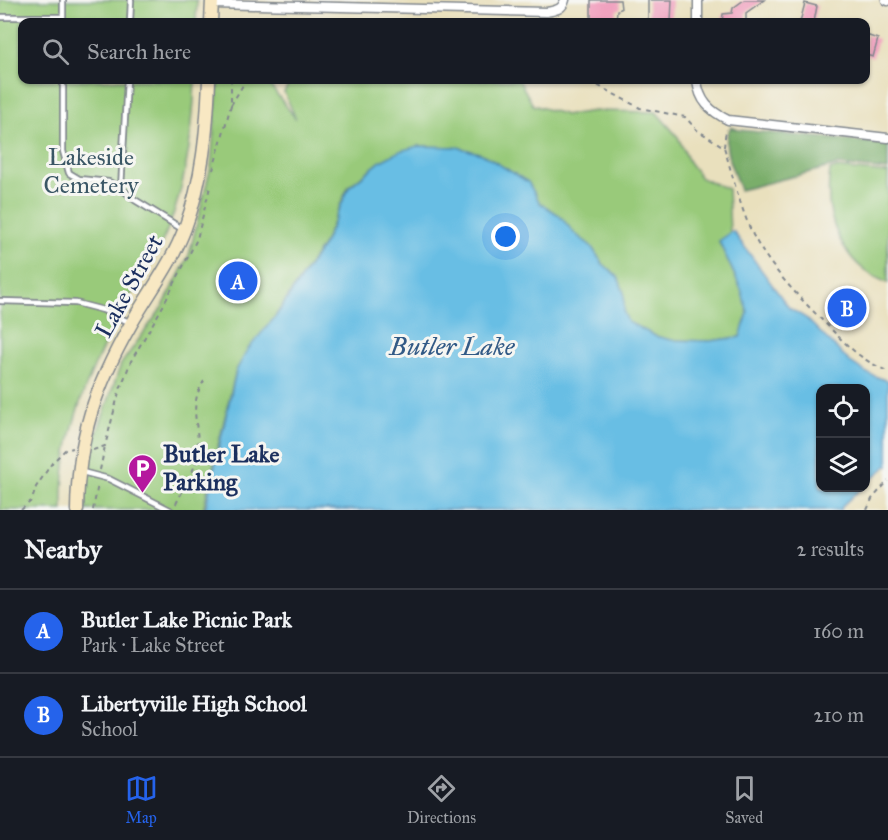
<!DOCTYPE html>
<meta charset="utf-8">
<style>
body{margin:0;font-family:"IM FELL Great Primer",serif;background:#20242c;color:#f1f3f6}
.controls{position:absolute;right:18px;bottom:18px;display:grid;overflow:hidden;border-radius:12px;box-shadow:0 2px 4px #0004}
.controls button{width:54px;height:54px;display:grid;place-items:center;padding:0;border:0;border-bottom:2px solid #363941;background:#171b24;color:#f1f3f6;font:30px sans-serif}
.you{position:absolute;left:506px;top:237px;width:21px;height:21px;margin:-15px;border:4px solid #fff;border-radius:50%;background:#1a73e8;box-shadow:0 0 0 9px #1a73e833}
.badge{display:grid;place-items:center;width:39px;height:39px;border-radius:50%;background:#2563eb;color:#fff;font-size:20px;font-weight:700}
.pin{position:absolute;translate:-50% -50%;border:3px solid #fff;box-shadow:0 2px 6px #0006}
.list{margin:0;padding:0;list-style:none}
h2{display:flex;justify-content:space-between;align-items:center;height:78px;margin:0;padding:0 24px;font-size:26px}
h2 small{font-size:20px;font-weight:400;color:#9ea1a6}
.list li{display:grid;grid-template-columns:39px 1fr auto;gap:18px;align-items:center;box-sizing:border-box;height:84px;padding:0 24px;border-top:2px solid #363941}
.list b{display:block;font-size:22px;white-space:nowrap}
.list p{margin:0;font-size:20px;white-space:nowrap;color:#9ea1a6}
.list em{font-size:20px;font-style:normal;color:#9ea1a6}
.icon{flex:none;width:33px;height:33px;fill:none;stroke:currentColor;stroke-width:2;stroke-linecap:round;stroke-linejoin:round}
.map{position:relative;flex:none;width:888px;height:510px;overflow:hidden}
.search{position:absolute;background:#171b24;box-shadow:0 2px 4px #0004;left:18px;right:18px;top:18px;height:66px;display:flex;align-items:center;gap:15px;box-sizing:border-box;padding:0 21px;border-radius:12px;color:#9ea1a6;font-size:22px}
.sheet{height:246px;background:#171b24}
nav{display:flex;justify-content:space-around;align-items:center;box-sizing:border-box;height:84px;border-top:2px solid #363941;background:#171b24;font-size:16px;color:#9ea1a6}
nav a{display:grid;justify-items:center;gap:3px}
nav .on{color:#2563eb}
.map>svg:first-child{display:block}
.green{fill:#99ca7a;stroke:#5a7c6c;stroke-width:1.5}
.forest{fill:#7aae6a;stroke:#4a6e64;stroke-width:1.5}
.water{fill:#67bee4;stroke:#4176a1;stroke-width:1.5}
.building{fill:#f09bbb}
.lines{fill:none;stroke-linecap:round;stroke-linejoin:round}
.lane-casing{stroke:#82888e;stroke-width:8}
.street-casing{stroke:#82888e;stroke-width:11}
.secondary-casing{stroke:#82888e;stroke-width:15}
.path{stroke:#82888e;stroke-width:2;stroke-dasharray:4.5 4.5;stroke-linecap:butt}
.lane{stroke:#fff;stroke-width:4.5}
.street{stroke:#fff;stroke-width:8}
.secondary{stroke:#f8e8c3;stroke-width:12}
.labels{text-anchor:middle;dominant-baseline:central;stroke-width:6;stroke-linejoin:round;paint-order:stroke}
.park-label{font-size:24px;fill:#3a5665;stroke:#f6f6f2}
.street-label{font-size:24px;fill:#1b2f5e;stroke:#f6f6f2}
.poi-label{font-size:24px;font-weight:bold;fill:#1b2f5e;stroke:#f6f6f2;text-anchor:start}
.water-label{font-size:26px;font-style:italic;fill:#325a86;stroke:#f6f6f2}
</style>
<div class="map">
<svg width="888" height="510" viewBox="0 0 888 510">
<rect width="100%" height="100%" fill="#f6f6f2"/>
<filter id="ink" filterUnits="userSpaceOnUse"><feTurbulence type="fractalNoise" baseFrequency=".0167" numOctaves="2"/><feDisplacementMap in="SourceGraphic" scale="12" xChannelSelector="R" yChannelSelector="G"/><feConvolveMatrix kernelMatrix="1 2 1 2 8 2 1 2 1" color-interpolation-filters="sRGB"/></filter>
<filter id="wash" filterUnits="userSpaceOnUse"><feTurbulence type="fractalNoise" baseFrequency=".008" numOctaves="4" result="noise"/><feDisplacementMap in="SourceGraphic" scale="24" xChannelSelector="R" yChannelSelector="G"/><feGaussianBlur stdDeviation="1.35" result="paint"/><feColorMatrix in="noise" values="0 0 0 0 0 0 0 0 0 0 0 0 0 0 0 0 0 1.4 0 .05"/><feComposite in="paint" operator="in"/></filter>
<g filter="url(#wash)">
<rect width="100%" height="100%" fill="#e9e0bd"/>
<!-- green -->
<path class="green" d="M 0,0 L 197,0 L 196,22 L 22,22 L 22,80 L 195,80 C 193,133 186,191 163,240 C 154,259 142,277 131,295 C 93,361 60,432 63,510 L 0,510 Z
M 218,80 L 266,80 L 296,119 L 284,92 L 291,80 L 519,80 L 533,105 L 566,115 L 594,111 L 656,112 L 678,137 L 689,162 L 701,178 L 728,189 L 730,233 L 719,242 L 741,289 L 748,313 L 740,337 L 710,341 L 671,340 L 655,336 L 628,322 L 623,313 L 624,293 L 618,277 L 602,263 L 591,246 L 574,233 L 559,215 L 540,203 L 528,182 L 482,154 L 457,147 L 418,146 L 381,161 L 348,187 L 325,241 L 276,315 L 236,370 L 203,510 L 86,510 L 85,494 L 91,450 L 121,364 L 163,306 L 189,255 L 211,166 Z
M 836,168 L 888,173 L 888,283 C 841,265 823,217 830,170 Z"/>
<!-- forest -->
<path class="forest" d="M 731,127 L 739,130 L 888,144 L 888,170 L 838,165 L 740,190 C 734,173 719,143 731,127 Z"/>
<!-- water -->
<path class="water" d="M 418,146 L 457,147 L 482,154 L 528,182 L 540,203 L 559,215 L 574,233 L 591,246 L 602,263 L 618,277 L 624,293 L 624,313 L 628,322 L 655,336 L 671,340 L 710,341 L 740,337 L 748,313 L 741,289 L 719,241 L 733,231 L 789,308 L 806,318 L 849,361 L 867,373 L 888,381 L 888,465 L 866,484 L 866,388 L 820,388 L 820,488 L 862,488 L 845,503 L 840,510 L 205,510 L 236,371 L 248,349 L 276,316 L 325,242 L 349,187 L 381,161 L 400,151 Z"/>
<g id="blocks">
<!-- building -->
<path class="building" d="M 591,0 L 620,0 L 621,9 L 617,10 L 616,22 L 599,22 L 599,21 L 591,20 Z
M 648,0 L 672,0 L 671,22 L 648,22 Z
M 744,0 L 764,0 L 746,13 L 746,22 L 722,22 L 723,14 L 732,13 L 733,8 Z
M 805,3 L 817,6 L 814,22 L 800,22 Z
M 866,35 L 878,39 L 873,57 L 866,55 Z"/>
</g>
</g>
<g filter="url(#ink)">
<use href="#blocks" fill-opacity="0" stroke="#82888e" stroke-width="1.5"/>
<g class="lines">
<defs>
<path id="lane" d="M 63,0 L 63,22
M 0,17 L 63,17
M 130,22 L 131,0
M 63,80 L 63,151 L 69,173 L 79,179 L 109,182 L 121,188
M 127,80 L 121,188 L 135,200 L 184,230
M 0,301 L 76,303 L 103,310 L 129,322
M 82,472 L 109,479 L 170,510"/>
<path id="street" d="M 886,0 L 888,1
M 212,4 L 547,12 C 556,10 562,10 565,0
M 698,22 L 698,0
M 697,80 C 699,101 710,111 728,120 L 888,138"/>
<path id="secondary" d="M 211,22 L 212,0
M 77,510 C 78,437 95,387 131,324 C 150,291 172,263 185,228 C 203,180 207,130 209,80"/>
</defs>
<!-- lane casing -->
<use href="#lane" class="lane-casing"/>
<!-- street casing -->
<use href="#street" class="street-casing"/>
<!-- secondary casing -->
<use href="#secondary" class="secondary-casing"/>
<!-- path -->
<path class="path" d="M 591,80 L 595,84 L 640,108 L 685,117 L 697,130 L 724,147 C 733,177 740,207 753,235 C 770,268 797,295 823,321 C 844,342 859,360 888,371
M 231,105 L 246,80
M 724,147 L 726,129
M 213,170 L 231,105 L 231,80
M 93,450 L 105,446 L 119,392 L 131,361 L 163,306 L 197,239 L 210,187
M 100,470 L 105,446
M 176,504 C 183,489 193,474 197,458 C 202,429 186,408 204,381
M 21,510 L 32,500 L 36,487 L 52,463 L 65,450 L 73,448
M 93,510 L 98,484
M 867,510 L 872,499 L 888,481"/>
<!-- lane -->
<use href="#lane" class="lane"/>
<!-- street -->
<use href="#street" class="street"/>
<!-- secondary -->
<use href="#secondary" class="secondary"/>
</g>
</g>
<!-- icons -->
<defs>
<symbol id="parking-pin" viewBox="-11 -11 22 30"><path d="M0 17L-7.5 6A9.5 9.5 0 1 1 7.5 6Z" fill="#b5179e" stroke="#f6f6f2"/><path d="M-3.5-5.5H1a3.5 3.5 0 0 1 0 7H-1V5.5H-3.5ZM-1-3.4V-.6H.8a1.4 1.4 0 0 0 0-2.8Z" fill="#fff"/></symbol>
</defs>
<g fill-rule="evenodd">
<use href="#parking-pin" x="126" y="452" width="33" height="45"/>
</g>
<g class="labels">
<!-- park labels -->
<g class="park-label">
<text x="91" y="157">Lakeside<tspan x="91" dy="28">Cemetery</tspan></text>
</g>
<!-- street labels -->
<g class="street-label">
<text transform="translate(129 286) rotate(-61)">Lake Street</text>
</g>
<!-- poi labels -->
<g class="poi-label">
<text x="163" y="454">Butler Lake<tspan x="163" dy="28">Parking</tspan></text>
</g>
<!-- water labels -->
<g class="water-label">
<text x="452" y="346">Butler Lake</text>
</g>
</g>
</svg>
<div class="controls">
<button><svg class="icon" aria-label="locate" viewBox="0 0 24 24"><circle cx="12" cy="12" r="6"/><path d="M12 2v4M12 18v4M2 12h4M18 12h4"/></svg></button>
<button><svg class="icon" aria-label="layers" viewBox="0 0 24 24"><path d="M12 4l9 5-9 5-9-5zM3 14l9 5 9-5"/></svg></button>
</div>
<div class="you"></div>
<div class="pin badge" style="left:238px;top:281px">A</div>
<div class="pin badge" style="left:847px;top:308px">B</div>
<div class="search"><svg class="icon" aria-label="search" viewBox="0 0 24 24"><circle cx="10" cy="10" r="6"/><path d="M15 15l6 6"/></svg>Search here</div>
</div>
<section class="sheet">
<h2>Nearby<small>2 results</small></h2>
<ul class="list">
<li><span class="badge">A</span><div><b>Butler Lake Picnic Park</b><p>Park · Lake Street</p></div><em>160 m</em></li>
<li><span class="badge">B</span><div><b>Libertyville High School</b><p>School</p></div><em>210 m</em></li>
</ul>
</section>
<nav>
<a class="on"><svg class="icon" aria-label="map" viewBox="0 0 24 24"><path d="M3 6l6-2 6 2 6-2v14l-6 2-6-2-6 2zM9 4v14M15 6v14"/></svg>Map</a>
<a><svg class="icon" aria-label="directions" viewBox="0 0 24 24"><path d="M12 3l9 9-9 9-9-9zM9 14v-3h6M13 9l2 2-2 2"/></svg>Directions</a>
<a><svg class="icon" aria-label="saved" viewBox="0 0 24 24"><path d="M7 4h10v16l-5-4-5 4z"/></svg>Saved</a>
</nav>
